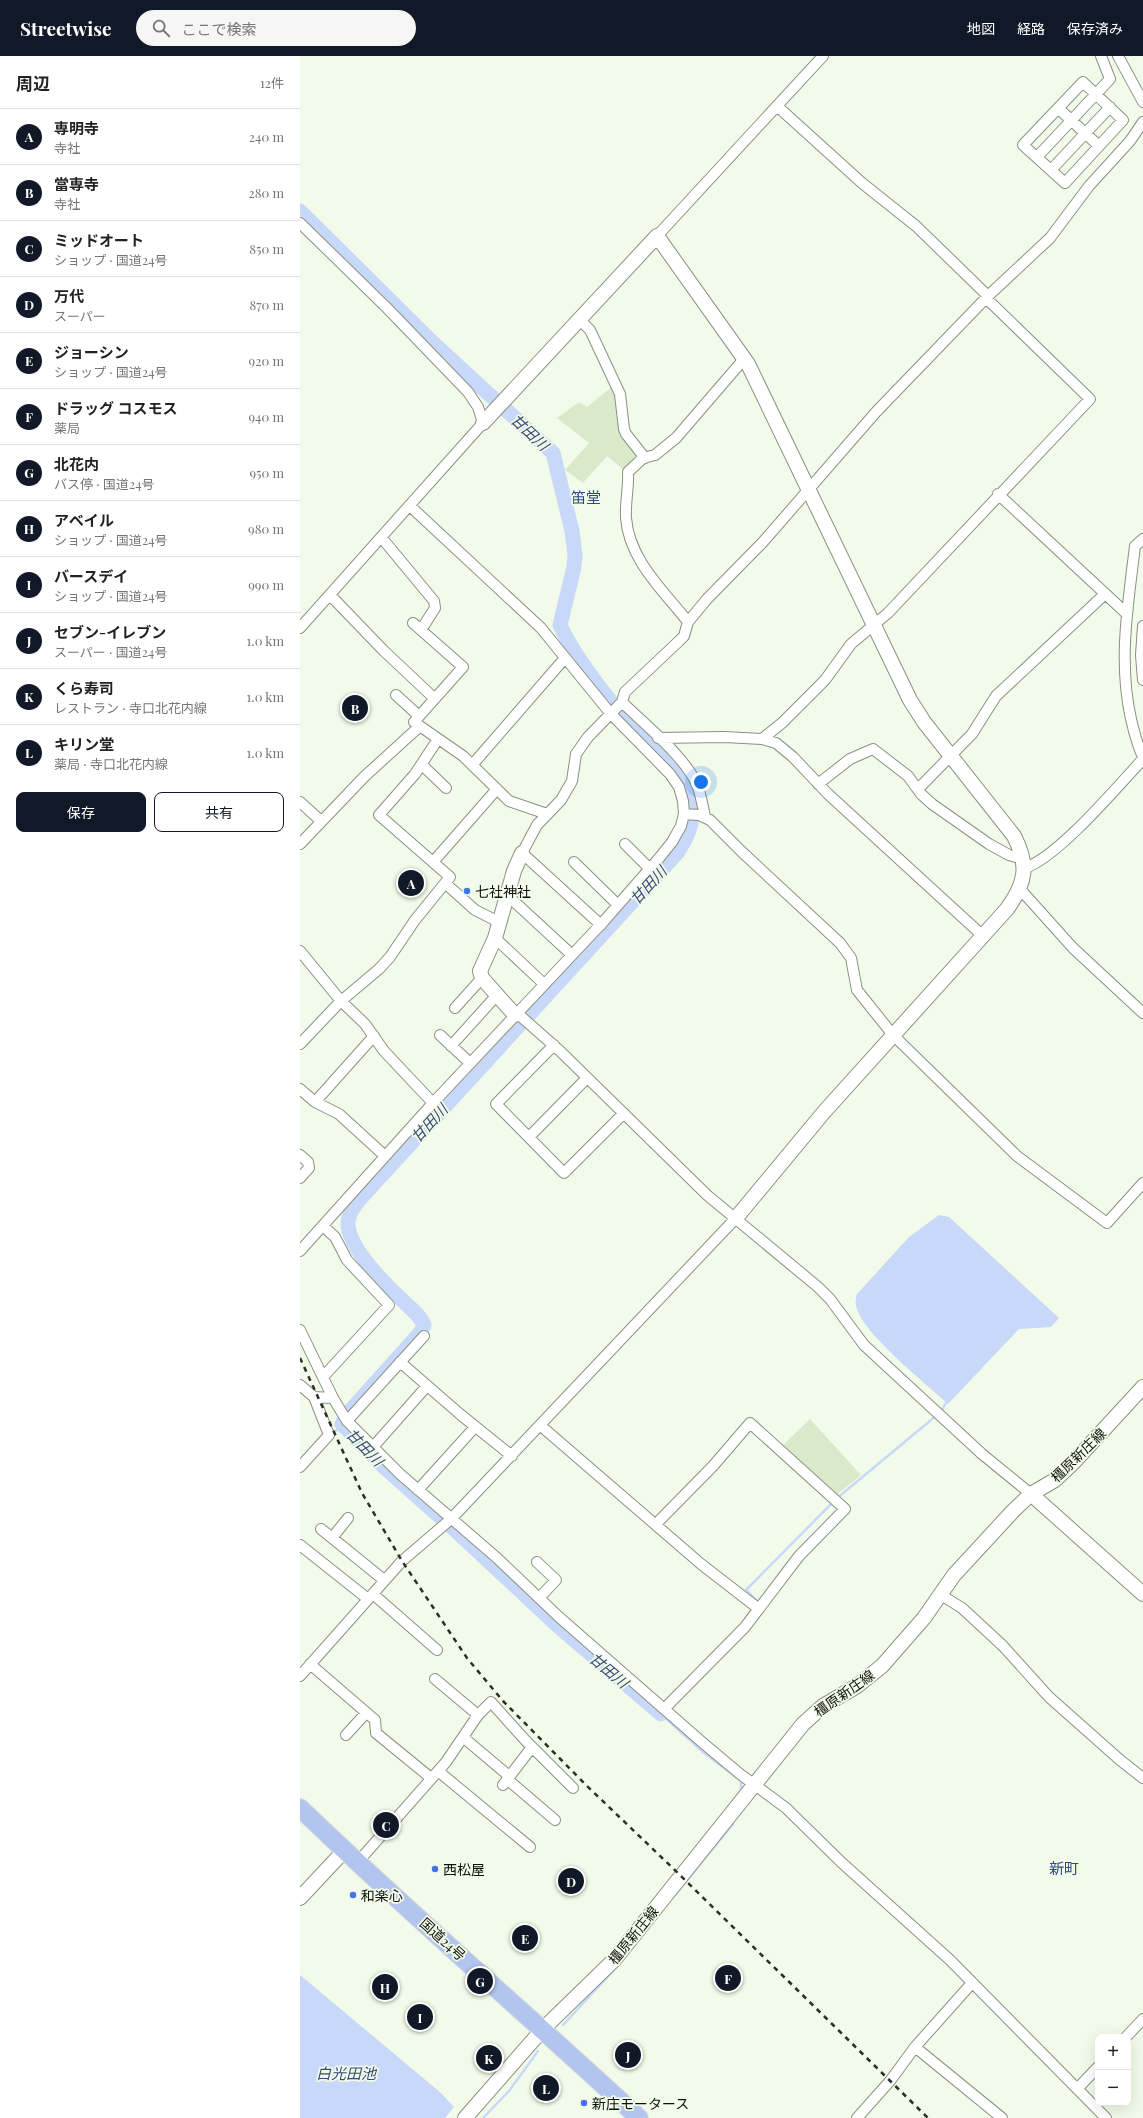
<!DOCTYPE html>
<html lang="ja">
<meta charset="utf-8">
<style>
body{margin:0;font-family:"Playfair Display","Noto Sans JP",serif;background:#f6f6f6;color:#222}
.controls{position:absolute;right:12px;bottom:12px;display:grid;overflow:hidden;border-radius:8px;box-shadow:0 4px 16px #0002}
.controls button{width:36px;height:36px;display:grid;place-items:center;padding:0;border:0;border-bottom:1px solid #e0e0e0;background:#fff;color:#222;font:20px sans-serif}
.you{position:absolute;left:401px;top:726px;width:14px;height:14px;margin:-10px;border:3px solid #fff;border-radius:50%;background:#1a73e8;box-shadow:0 0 0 6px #1a73e833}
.badge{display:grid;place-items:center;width:26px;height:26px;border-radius:50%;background:#111827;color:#fff;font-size:13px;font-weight:700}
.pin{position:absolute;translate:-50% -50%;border:2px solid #fff;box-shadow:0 1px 4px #0006}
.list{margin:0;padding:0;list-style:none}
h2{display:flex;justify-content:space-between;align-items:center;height:52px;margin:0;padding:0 16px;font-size:17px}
h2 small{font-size:13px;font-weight:400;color:#767676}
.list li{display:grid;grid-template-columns:26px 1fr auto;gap:12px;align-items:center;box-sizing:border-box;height:56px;padding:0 16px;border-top:1px solid #e0e0e0}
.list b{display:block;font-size:15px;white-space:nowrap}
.list p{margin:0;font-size:13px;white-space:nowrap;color:#767676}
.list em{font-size:13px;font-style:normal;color:#767676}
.actions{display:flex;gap:8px;padding:12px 16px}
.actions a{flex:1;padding:9px 0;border:1px solid #111827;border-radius:8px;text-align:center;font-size:14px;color:#111827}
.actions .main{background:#111827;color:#fff}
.icon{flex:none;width:22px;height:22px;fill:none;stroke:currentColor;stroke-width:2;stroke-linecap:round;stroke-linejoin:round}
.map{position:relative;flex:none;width:843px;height:2062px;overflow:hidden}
header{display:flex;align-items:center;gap:24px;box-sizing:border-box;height:56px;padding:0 20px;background:#111827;color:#fff}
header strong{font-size:19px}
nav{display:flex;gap:22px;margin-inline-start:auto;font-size:14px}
.search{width:280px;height:36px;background:#f6f6f6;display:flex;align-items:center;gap:10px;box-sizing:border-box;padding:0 14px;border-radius:22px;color:#767676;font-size:15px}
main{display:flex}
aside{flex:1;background:#fff}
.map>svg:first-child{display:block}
.green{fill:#dae9ca}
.water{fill:#c8d8f9}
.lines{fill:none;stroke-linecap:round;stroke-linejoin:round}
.stream{stroke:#c8d8f9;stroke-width:2.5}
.river{stroke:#c8d8f9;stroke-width:15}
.street-casing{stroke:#8a9182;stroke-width:12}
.secondary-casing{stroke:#8a9182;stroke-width:16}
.highway-casing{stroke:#dddedd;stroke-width:20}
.street{stroke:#fff;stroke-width:10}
.secondary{stroke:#fff;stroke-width:14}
.highway{stroke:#b1c5ee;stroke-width:18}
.rail{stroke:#2b2f27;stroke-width:2.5;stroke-dasharray:5 5;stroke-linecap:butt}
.poi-dot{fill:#4574e5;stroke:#f2fbe9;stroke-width:1.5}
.labels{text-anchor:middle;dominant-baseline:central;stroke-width:3.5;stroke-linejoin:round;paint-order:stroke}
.poi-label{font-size:14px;fill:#0f120c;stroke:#f2fbe9;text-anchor:start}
.street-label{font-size:14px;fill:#0f120c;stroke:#f2fbe9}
.water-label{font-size:15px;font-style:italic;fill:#364a76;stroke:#f2fbe9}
.neighbourhood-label{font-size:15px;fill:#2f4880;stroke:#f2fbe9}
</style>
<header>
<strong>Streetwise</strong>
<div class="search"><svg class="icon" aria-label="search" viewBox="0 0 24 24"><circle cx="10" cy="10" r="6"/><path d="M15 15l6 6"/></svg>ここで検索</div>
<nav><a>地図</a><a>経路</a><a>保存済み</a></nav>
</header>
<main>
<aside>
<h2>周辺<small>12件</small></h2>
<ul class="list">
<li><span class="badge">A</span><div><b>専明寺</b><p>寺社</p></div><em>240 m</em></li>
<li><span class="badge">B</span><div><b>當専寺</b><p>寺社</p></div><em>280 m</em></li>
<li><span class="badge">C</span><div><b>ミッドオート</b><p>ショップ · 国道24号</p></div><em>850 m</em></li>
<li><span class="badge">D</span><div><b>万代</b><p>スーパー</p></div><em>870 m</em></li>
<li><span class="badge">E</span><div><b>ジョーシン</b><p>ショップ · 国道24号</p></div><em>920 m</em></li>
<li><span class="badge">F</span><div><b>ドラッグ コスモス</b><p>薬局</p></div><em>940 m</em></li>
<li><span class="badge">G</span><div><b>北花内</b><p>バス停 · 国道24号</p></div><em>950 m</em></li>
<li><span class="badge">H</span><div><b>アベイル</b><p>ショップ · 国道24号</p></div><em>980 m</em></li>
<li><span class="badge">I</span><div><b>バースデイ</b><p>ショップ · 国道24号</p></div><em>990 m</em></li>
<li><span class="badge">J</span><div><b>セブン-イレブン</b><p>スーパー · 国道24号</p></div><em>1.0 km</em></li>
<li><span class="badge">K</span><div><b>くら寿司</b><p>レストラン · 寺口北花内線</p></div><em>1.0 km</em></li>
<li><span class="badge">L</span><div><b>キリン堂</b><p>薬局 · 寺口北花内線</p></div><em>1.0 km</em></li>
</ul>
<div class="actions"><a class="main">保存</a><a>共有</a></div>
</aside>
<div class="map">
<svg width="843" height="2062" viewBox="0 0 843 2062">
<rect width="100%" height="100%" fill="#f2fbe9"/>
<!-- green -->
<path class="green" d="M 313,330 L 339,400 L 324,414 L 307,400 L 283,427 L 265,414 L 289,387 L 257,362 L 279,346 L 287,351 Z
M 510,1363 L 561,1419 L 534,1441 L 480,1392 Z"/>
<!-- water -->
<path class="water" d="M 639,1159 L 649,1161 L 759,1262 L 751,1271 L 719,1273 L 648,1348 C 625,1327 569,1282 558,1256 C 555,1249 555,1244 557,1238 L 609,1181 Z
M 0,1919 L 141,2037 L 154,2051 L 145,2062 L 0,2062 Z"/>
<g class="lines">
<!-- stream -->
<path class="stream" d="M 641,1356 L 647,1345
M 32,1379 L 42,1368
M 536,1443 L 637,1359
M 457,1545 L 446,1534 L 533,1446
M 447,1560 L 454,1551
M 361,1658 L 403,1696 L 441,1725 L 441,1734
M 376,1838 L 433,1768
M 263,1969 L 313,1915
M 183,2062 L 209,2035 L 238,1995"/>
<!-- river -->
<path class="river" d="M 0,155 L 132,286 L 253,397 L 272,475 L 275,499 L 274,511 L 260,569 C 271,594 302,637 321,657 C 361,700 422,731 377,797 L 60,1143 C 54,1150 48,1158 48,1167 C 48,1192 85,1228 102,1244 C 110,1252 120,1259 124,1269 L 120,1277 L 50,1355 L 42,1368 L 84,1411 L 140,1461
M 152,1471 L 258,1570 L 361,1658"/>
<defs>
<path id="street" d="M 818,0 L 843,46
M 783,26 L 823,64 L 765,127 L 723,89 Z
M 477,50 L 562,127 L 616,170 L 688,240
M 758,52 L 799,90
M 737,101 L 810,23 L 801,0
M 751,114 L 810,51
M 0,167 L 87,252 L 168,336 L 178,351 L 183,367 L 0,572
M 357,180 L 523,0
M 279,263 L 290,274 L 320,338 L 324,373 L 326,378 L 345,402
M 698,438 L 827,558
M 81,481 L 134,545 L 135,552 L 121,574
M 843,483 L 835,490 C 828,549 818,605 831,663 C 834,676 837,689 843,701
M 30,539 L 84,595 L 134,642
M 388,566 C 364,535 329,504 326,462 C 325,446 329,431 328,416 L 343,402 L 355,399 L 376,382 L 444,303
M 113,567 L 163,611 L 114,666 L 163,700 L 209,745 L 247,758
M 843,570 L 841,599 L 843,624
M 96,639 L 119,660
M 322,646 C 344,668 387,702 398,731 C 401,740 403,751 405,761
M 358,682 L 424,681 L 462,683 L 476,687 L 493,701 L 528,738 L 683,880
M 462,683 L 482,667 L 525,624 L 551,588 L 588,557 L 790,343 L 686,242
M 173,708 L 265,602
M 122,709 L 146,732
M 518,728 L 550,703 L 573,693 L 608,720 L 621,738 L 632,748 L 689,788 L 709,799 L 723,803
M 618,733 L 672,678 L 696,640 L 805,538
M 0,746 L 21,765
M 384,758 L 399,759 L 410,764 L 442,796 L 540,887 L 551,902 L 557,934 L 593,979 L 717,1100 L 807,1167 L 843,1127
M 0,788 L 65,720 L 120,670
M 325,788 L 350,813
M 133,806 L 197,733
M 274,806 L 318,849
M 725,812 C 759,800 817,731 843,703
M 145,827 L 175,854 L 199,866
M 720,833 L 773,892 L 843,957
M 207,839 L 272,899
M 301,869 L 222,797 L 237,769 L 261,744 L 272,725 L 276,698 L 288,681 L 322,646 L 325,636 L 379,585 L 384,580 L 388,566 L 407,543 L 463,486 L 576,356 L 688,240 L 750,182 L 789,130 L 830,85 L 843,66
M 195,882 L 244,928
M 0,895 L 41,945 L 65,968 L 84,995 L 133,1047
M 155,952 L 182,922
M 217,957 L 260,995 L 407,1139 L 518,1231 L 530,1243 L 564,1289 L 682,1398 L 731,1438
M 140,979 L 170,1007
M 0,988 L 41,945 L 79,913 L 90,901 L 115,864 L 150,821 L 79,759 L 115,718 L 138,683
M 254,989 L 196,1048 L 264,1117 L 323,1058
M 151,990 L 197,939
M 0,1033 L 15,1046 L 39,1058 L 85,1100
M 15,1046 L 74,980
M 229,1081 L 287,1022
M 0,1099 L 8,1106 L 9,1112 L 0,1122
M 0,1195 L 133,1047 L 304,865 L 360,801 L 372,786 L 381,770 L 384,758 L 383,745 L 379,731 L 370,718 L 311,658 L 241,572 L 110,450
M 0,1274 L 33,1342 L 47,1365 L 100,1418 L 197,1502 L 259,1561 L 403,1687 L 440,1718 L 486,1752 L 541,1806 L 650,1904 L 806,2062
M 100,1306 L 161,1359 L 212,1400
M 23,1321 L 89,1249 L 47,1204 L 35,1181 L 23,1170
M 0,1329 L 14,1341 L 33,1342
M 47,1365 L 124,1280
M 241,1370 L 401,1508 L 459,1553
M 73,1391 L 127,1330
M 0,1411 L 29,1379 L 14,1341
M 118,1434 L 175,1371
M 356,1468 L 413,1410 L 450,1367 L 545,1453 L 499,1500 L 445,1571 L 364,1653
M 21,1473 L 84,1524
M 32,1482 L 48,1462
M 0,1489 L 68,1543
M 237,1506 L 256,1524 L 239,1542
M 73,1538 L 137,1594
M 641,1539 L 662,1552 L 703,1590 L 749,1641 L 820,1704 L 843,1722
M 10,1608 L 75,1664 L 76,1677 L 131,1722
M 0,1620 L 102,1505 L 151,1463 L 436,1162
M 135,1623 L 178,1659
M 46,1679 L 66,1657
M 164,1682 L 209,1720
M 138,1715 L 230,1791
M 207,1723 L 255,1764
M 203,1729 L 232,1691
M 57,1807 L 146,1706 L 178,1659 L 191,1646 L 226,1685 L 273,1732
M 826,1981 L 843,1963
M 615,1991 L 702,2062
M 777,2033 L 798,2011
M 557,2062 L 590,2025 L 615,1991 L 672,1927"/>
<path id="secondary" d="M 183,367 L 357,180 L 448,308 L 610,644 L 624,666 L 714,780 C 729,809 726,827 707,853 L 524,1056 L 436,1162
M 215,959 L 182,922 L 180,915 L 195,882 L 214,815 L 222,797
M 731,1438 L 843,1538
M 0,1842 L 44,1795
M 165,2062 L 243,1973 L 314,1904 L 503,1668 L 523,1650 L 557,1630 L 582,1610 L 624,1562 L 654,1519 L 713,1455 L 731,1438 L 755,1424 L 773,1407 L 843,1331"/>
<path id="highway" d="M 0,1752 C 110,1858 227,1958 339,2062"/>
</defs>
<!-- street casing -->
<use href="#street" class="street-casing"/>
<!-- secondary casing -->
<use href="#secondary" class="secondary-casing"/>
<!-- highway casing -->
<use href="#highway" class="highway-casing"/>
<!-- street -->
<use href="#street" class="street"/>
<!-- secondary -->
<use href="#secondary" class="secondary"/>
<!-- highway -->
<use href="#highway" class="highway"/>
<!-- rail -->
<path class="rail" d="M 0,1302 L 62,1437 L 102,1505 L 167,1602 L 203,1645 L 287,1730 L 380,1819 L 628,2062"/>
</g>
<!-- markers -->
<g class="poi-dot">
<circle cx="167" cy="835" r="4"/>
<circle cx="135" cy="1813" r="4"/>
<circle cx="53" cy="1839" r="4"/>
<circle cx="284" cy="2047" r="4"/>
</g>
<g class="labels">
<!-- poi labels -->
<g class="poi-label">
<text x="175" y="835">七社神社</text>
<text x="143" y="1813">西松屋</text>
<text x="61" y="1839">和楽心</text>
<text x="292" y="2047">新庄モータース</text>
</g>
<!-- street labels -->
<g class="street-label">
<text transform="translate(778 1399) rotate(-44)">橿原新庄線</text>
<text transform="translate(544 1637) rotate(-35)">橿原新庄線</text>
<text transform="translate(333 1879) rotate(-51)">橿原新庄線</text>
<text transform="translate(143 1883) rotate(42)">国道24号</text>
</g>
<!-- water labels -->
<g class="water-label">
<text transform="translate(230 376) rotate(43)">甘田川</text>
<text transform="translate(348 829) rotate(-47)">甘田川</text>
<text transform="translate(129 1067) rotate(-47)">甘田川</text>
<text transform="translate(65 1391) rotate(46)">甘田川</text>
<text transform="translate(309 1614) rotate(40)">甘田川</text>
<text x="46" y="2017">白光田池</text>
</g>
<!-- neighbourhood labels -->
<g class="neighbourhood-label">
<text x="286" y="441">笛堂</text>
<text x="764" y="1812">新町</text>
</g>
</g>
</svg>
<div class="controls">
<button>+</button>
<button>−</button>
</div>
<div class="you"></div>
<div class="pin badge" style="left:111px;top:827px">A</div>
<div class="pin badge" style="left:55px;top:652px">B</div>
<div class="pin badge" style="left:86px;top:1769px">C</div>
<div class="pin badge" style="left:271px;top:1825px">D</div>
<div class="pin badge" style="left:225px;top:1882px">E</div>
<div class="pin badge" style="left:428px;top:1922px">F</div>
<div class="pin badge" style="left:180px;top:1925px">G</div>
<div class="pin badge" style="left:85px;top:1931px">H</div>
<div class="pin badge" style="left:120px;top:1961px">I</div>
<div class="pin badge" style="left:328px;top:1999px">J</div>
<div class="pin badge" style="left:189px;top:2002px">K</div>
<div class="pin badge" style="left:246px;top:2032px">L</div>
</div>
</main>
